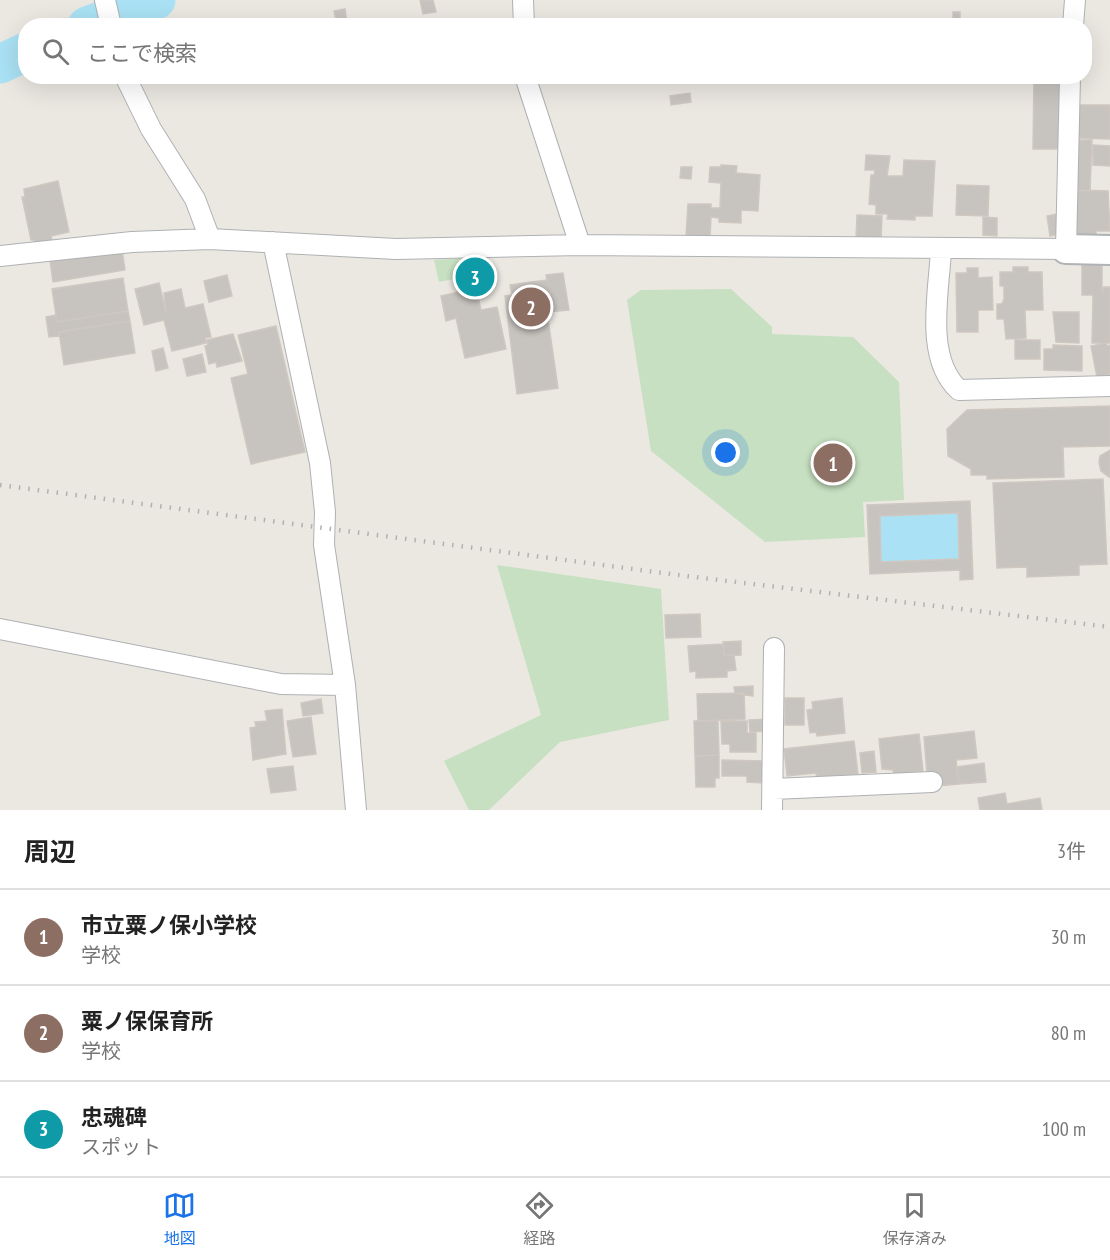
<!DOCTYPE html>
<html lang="ja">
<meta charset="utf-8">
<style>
body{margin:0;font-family:"PT Sans Narrow","Noto Sans JP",sans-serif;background:#f2f2f2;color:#222}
.you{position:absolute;left:726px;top:453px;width:21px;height:21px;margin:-15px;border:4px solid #fff;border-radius:50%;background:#1a73e8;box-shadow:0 0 0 9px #1a73e833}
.badge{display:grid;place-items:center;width:39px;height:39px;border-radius:50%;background:#1a73e8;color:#fff;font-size:20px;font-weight:700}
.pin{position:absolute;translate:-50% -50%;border:3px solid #fff;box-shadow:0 2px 6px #0006}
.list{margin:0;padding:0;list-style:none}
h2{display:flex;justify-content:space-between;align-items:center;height:78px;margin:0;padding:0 24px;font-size:26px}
h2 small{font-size:20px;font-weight:400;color:#767676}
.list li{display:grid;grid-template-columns:39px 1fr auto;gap:18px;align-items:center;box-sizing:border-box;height:96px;padding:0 24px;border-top:2px solid #e0e0e0}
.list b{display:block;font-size:22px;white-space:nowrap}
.list p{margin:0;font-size:20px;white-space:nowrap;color:#767676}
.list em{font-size:20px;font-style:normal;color:#767676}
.icon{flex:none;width:33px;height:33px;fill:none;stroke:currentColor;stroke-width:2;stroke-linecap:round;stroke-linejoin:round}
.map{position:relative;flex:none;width:1110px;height:810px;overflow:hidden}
.search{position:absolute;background:#fff;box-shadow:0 6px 24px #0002;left:18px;right:18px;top:18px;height:66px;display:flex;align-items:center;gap:15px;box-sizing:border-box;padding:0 21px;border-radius:24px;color:#767676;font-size:22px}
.sheet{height:366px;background:#fff}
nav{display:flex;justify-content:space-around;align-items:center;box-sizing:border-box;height:84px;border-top:2px solid #e0e0e0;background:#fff;font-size:16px;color:#767676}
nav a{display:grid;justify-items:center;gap:3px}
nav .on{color:#1a73e8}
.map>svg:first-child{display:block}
.green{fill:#c7e0c1}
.water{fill:#aae1f4}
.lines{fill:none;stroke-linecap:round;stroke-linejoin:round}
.river{stroke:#aae1f4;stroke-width:39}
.building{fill:#c7c3bf;stroke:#cfc8c1;stroke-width:1.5;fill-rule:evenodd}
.street-casing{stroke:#aeb1b3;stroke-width:22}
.secondary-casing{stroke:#afb3b6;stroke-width:32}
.street{stroke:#fff;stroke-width:20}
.secondary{stroke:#fff;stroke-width:28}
.rail{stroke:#b0b1b1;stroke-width:4.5;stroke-dasharray:1.5 8;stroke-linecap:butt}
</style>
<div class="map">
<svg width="1110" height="810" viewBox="0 0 1110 810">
<rect width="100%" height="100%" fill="#ebe8e2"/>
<!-- green -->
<path class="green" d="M 465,258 L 468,276 L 439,282 L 434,260 Z
M 731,289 L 772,327 L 772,334 L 853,337 L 899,382 L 904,500 L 863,502 L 865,537 L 765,542 L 651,451 L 627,300 L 641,290 Z
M 497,565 L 661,589 L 669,720 L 560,742 L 489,810 L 469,810 L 444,761 L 541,715 Z"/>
<!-- water -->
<path class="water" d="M 958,513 L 959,559 L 881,562 L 880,516 Z"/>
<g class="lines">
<!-- river -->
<path class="river" d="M 87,26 L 156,0
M 0,64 L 26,52"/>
</g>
<!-- building -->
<path class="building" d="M 420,0 L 433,0 L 436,12 L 423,14 Z
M 345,9 L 347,23 L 337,25 L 334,11 Z
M 953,12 L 960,12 L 960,25 L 953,25 Z
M 1034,76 L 1062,76 L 1061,149 L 1033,149 Z
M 690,93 L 691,102 L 671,105 L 670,96 Z
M 1078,105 L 1110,105 L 1110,139 L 1078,138 Z
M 1077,140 L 1092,140 L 1090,191 L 1075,190 Z
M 1093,145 L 1110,146 L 1110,166 L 1093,165 Z
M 866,155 L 890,156 L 887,176 L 903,176 L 904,160 L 935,161 L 932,216 L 915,216 L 915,220 L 887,219 L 888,214 L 876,214 L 876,205 L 869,204 L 871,175 L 874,175 L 875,170 L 865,170 Z
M 721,165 L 737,166 L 736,173 L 760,175 L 758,211 L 741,210 L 741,223 L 719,222 L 719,218 L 711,217 L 710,237 L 686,236 L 688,204 L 711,204 L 711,208 L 720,208 L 721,183 L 709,182 L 710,167 L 721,167 Z
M 681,167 L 692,167 L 691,179 L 680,178 Z
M 58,181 L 69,232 L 51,236 L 52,241 L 35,244 L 34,240 L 31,240 L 22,197 L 25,197 L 24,189 Z
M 957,185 L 989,186 L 988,216 L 956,215 Z
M 1075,190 L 1108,191 L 1110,231 L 1096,231 L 1096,237 L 1073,236 Z
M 1057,214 L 1061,234 L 1050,236 L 1047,216 Z
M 857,215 L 882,216 L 881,240 L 856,239 Z
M 983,217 L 997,218 L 997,236 L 983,235 Z
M 122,250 L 125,270 L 53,282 L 50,261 Z
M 1082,260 L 1102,260 L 1102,292 L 1104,287 L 1110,287 L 1110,343 L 1092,343 L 1093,295 L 1082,295 Z
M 1013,267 L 1028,267 L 1028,272 L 1042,272 L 1043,310 L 1025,310 L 1026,338 L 1006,339 L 1004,319 L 997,319 L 997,304 L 1002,304 L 1004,299 L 1004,286 L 1000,286 L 1000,272 L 1013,272 Z
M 967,268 L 978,268 L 978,278 L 992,277 L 993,310 L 978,310 L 978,332 L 957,332 L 956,273 L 967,273 Z
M 563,273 L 569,310 L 547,312 L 558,388 L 517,394 L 505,296 L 512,295 L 510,285 L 547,280 L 546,275 Z
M 227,275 L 232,296 L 209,302 L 204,281 Z
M 123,278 L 128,311 L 57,322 L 52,289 Z
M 159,283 L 166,312 L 164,293 L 181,289 L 185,308 L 203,304 L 211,337 L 205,338 L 206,343 L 172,351 L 164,320 L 144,325 L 135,289 Z
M 476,288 L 481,310 L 497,307 L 506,349 L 465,358 L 456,318 L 446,321 L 441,296 Z
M 128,311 L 130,321 L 59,332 L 59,336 L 49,337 L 46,317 L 56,315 L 57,322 Z
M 1053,312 L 1079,312 L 1079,343 L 1056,342 Z
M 130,321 L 135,353 L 64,365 L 59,332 Z
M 276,326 L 305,452 L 251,464 L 231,378 L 248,374 L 238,335 Z
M 233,334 L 242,361 L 217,367 L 216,362 L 209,364 L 205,346 L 208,345 L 207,340 Z
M 1015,340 L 1040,340 L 1040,359 L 1015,359 Z
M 1106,343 L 1107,346 L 1110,345 L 1110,374 L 1097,377 L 1091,346 Z
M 1053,345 L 1082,346 L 1082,371 L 1044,370 L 1044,349 L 1053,349 Z
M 163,348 L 168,368 L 156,371 L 152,351 Z
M 202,354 L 206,372 L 187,376 L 183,359 Z
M 1110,406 L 1110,446 L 1063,447 L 1064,477 L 987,479 L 987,475 L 971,475 L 971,469 L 948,456 L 947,429 L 967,410 Z
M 1110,450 L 1110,477 L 1109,477 L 1101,471 L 1099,462 L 1100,456 Z
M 1103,479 L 1107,564 L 1079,565 L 1079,575 L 1027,577 L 1027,567 L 997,568 L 993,483 Z
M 970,501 L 973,579 L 960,580 L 960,570 L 870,574 L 867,505 ZM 958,513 L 959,559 L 881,562 L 880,516 Z
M 700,614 L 701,637 L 666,638 L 665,615 Z
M 741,641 L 741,655 L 724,656 L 723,642 Z
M 723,644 L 724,656 L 734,655 L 736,670 L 727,671 L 727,677 L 696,678 L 696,671 L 690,672 L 688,646 Z
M 753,686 L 753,696 L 735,693 L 734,687 Z
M 744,693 L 745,719 L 698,721 L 697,694 Z
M 785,698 L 804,698 L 804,725 L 785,725 Z
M 842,698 L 845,733 L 817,736 L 816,732 L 810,733 L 807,710 L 813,709 L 812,702 Z
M 321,699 L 323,713 L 303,716 L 301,703 Z
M 282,709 L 286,754 L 253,760 L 250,728 L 256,727 L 255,722 L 267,721 L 265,711 Z
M 311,717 L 316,754 L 293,757 L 287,721 Z
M 767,719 L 767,731 L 750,732 L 749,720 Z
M 694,721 L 718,721 L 719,755 L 695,756 Z
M 721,721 L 747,721 L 747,733 L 756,732 L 756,752 L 730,752 L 730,744 L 722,744 Z
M 974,731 L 977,758 L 956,760 L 959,784 L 937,786 L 927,774 L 924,737 Z
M 919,734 L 923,771 L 894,774 L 893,770 L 882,769 L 879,739 Z
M 854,741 L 858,774 L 817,779 L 816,773 L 787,776 L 784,749 Z
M 874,751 L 876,772 L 862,773 L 860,753 Z
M 719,755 L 719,778 L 715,778 L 715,787 L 696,787 L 695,756 Z
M 722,760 L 766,761 L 766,783 L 747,782 L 747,776 L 722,776 Z
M 984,763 L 986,782 L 959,784 L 957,767 Z
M 293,766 L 296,790 L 271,793 L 267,769 Z
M 1005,793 L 1007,804 L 1040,798 L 1042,810 L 980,810 L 978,798 Z"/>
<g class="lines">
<defs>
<path id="street" d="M 105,0 L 111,26
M 523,0 L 524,26
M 1073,26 L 1075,0
M 125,76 L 151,129 L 195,199 L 210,239
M 525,76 L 580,245
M 273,242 L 320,463 L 325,512 L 324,545 L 345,685 L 356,810
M 941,250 C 939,292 924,358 959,390 L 1110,386
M 0,256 L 132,242 L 210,239 L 396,249 L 580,245 L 1066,249 L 1070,76
M 0,629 L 281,684 L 345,685
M 773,789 L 932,782
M 772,810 L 774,648"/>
<path id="secondary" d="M 1066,249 L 1110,250"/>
</defs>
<!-- street casing -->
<use href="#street" class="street-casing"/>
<!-- secondary casing -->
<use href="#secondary" class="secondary-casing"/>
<!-- street -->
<use href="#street" class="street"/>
<!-- secondary -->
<use href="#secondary" class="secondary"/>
<!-- rail -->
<path class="rail" d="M 0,485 L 686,576 L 1110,627"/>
</g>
</svg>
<div class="you"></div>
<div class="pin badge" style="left:833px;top:463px;background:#8d6e63">1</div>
<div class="pin badge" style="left:531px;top:307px;background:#8d6e63">2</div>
<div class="pin badge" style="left:475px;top:277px;background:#0f9aa8">3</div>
<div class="search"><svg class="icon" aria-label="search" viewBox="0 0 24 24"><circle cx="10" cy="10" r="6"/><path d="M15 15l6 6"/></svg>ここで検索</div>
</div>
<section class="sheet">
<h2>周辺<small>3件</small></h2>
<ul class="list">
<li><span class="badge" style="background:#8d6e63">1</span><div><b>市立粟ノ保小学校</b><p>学校</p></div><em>30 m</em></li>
<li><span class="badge" style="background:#8d6e63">2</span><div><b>粟ノ保保育所</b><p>学校</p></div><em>80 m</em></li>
<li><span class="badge" style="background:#0f9aa8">3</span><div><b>忠魂碑</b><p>スポット</p></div><em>100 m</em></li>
</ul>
</section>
<nav>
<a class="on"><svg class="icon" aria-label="map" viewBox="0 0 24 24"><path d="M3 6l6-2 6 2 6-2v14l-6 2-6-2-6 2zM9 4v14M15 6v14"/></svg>地図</a>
<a><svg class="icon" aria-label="directions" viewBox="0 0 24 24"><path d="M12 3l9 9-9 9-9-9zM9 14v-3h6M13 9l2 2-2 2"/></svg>経路</a>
<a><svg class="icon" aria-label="saved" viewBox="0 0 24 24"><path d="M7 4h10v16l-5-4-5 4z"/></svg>保存済み</a>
</nav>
